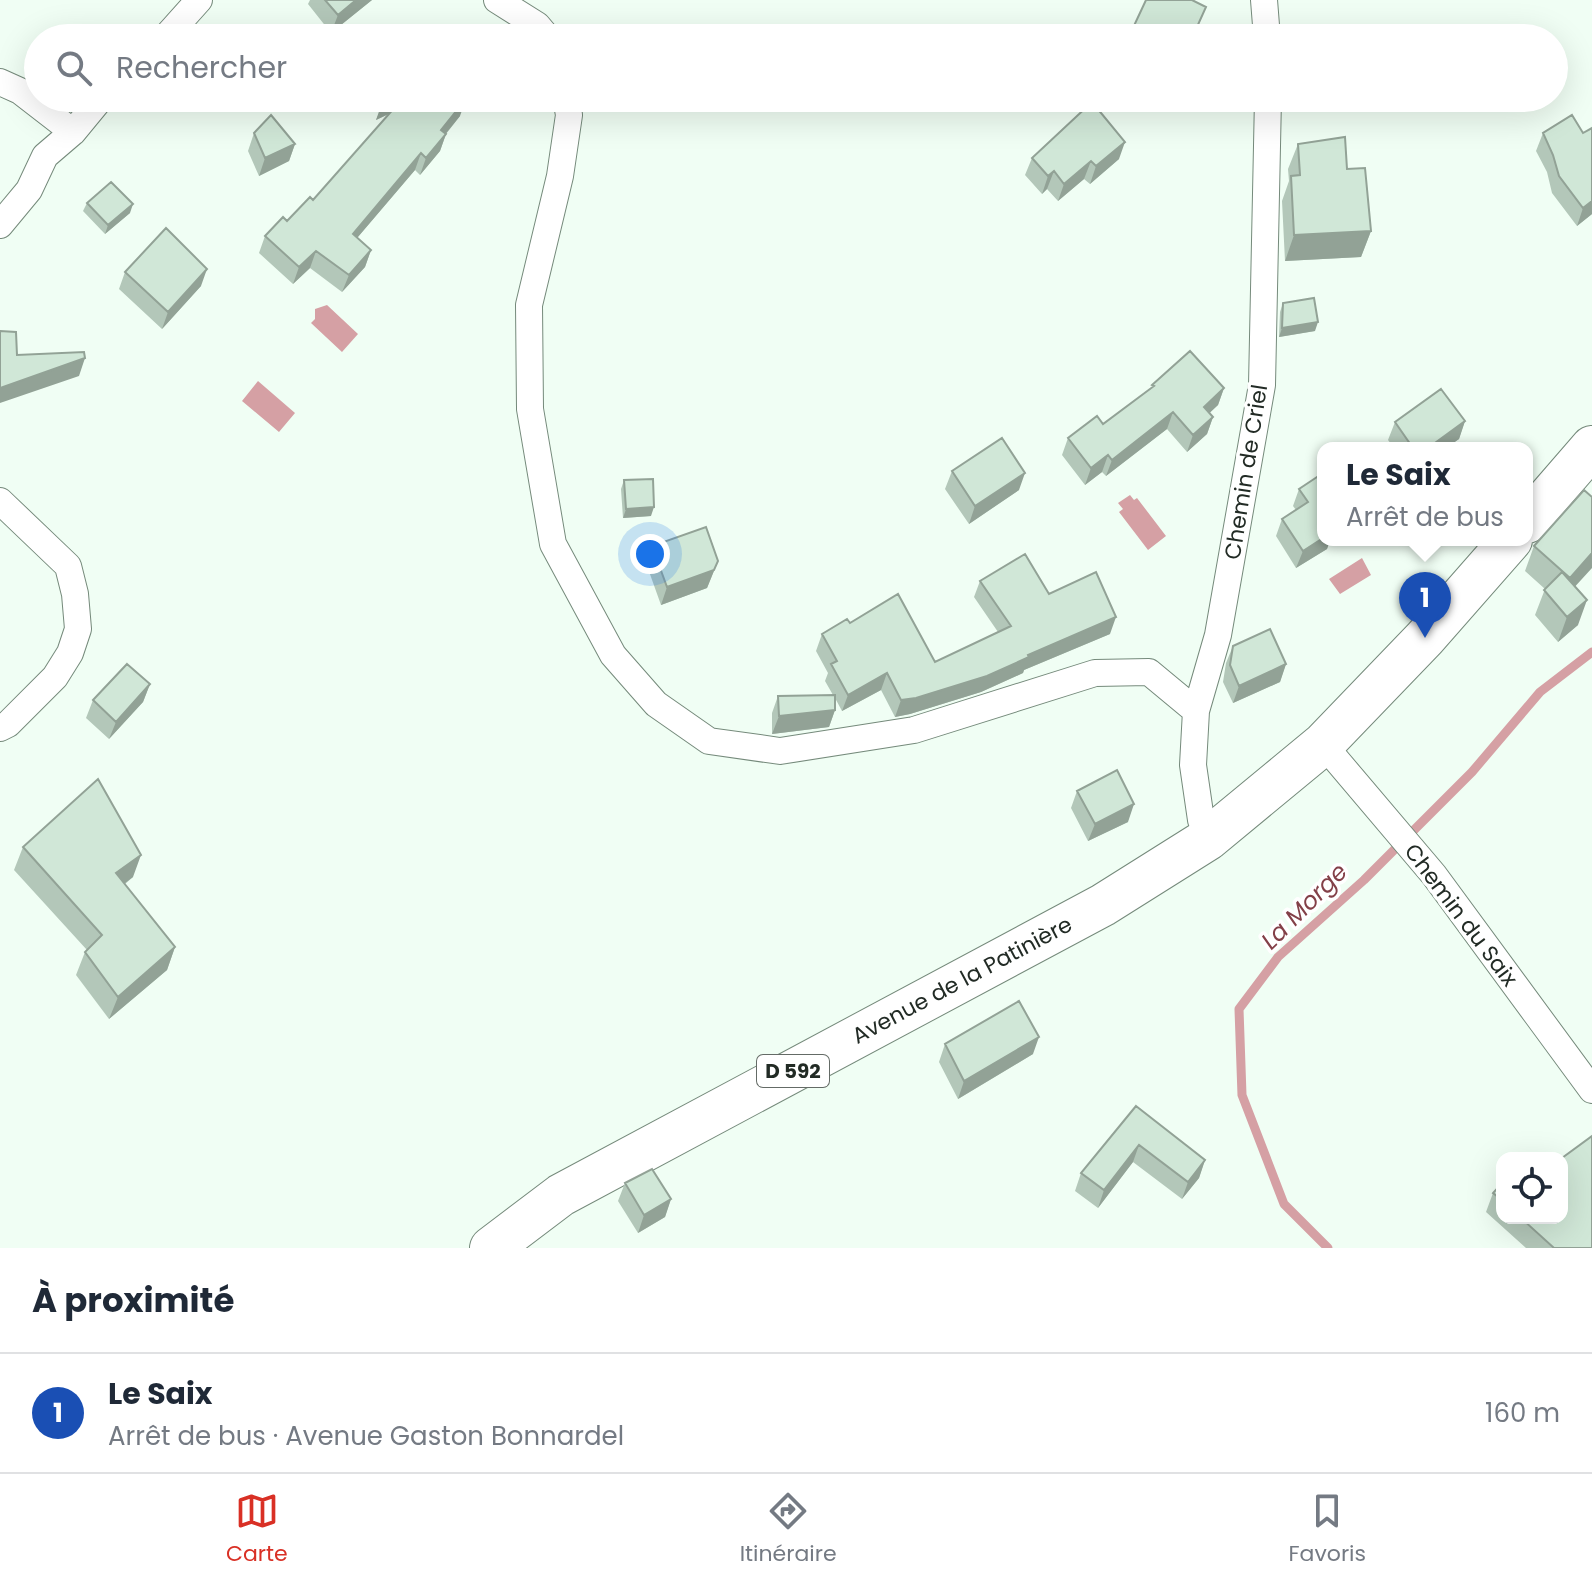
<!DOCTYPE html>
<html lang="fr">
<meta charset="utf-8">
<style>
body{margin:0;font-family:Poppins,sans-serif;background:#f6f6f7;color:#1f2937}
.controls{position:absolute;right:24px;bottom:24px;display:grid;overflow:hidden;border-radius:16px;box-shadow:0 8px 32px #0002}
.controls button{width:72px;height:72px;display:grid;place-items:center;padding:0;border:0;border-bottom:2px solid #e0e1e3;background:#fff;color:#1f2937;font:40px sans-serif}
.you{position:absolute;left:650px;top:554px;width:28px;height:28px;margin:-20px;border:6px solid #fff;border-radius:50%;background:#1a73e8;box-shadow:0 0 0 12px #1a73e833}
.badge{display:grid;place-items:center;width:52px;height:52px;border-radius:50%;background:#d93025;color:#fff;font-size:26px;font-weight:700}
.pin{position:absolute;translate:-50% -66px;filter:drop-shadow(0 2px 4px #0008)}
.pin::after{content:'';position:absolute;top:42px;width:28px;height:24px;background:inherit;clip-path:polygon(0 0,100% 0,50% 100%)}
.popup{position:absolute;left:1317px;top:442px;width:216px;height:104px;box-sizing:border-box;display:grid;place-content:center;border-radius:16px;background:#fff;filter:drop-shadow(0 2px 6px #0005);font-size:26px;white-space:nowrap;color:#747a83}
.popup b{font-size:30px;color:#1f2937}
.popup::after{content:'';position:absolute;left:50%;top:100%;margin-left:-16px;border:16px solid transparent;border-top-color:#fff}
.list{margin:0;padding:0;list-style:none}
h2{display:flex;justify-content:space-between;align-items:center;height:104px;margin:0;padding:0 32px;font-size:34px}
h2 small{font-size:26px;font-weight:400;color:#747a83}
.list li{display:grid;grid-template-columns:52px 1fr auto;gap:24px;align-items:center;box-sizing:border-box;height:120px;padding:0 32px;border-top:2px solid #e0e1e3}
.list b{display:block;font-size:30px;white-space:nowrap}
.list p{margin:0;font-size:26px;white-space:nowrap;color:#747a83}
.list em{font-size:26px;font-style:normal;color:#747a83}
.icon{flex:none;width:44px;height:44px;fill:none;stroke:currentColor;stroke-width:2;stroke-linecap:round;stroke-linejoin:round}
.map{position:relative;flex:none;width:1592px;height:1248px;overflow:hidden}
.search{position:absolute;background:#fff;box-shadow:0 8px 32px #0002;left:24px;right:24px;top:24px;height:88px;display:flex;align-items:center;gap:20px;box-sizing:border-box;padding:0 28px;border-radius:44px;color:#747a83;font-size:30px}
.sheet{height:224px;background:#fff}
nav{display:flex;justify-content:space-around;align-items:center;box-sizing:border-box;height:112px;border-top:2px solid #e0e1e3;background:#fff;font-size:22px;color:#747a83}
nav a{display:grid;justify-items:center;gap:4px}
nav .on{color:#d93025}
.map>svg:first-child{display:block}
.water{fill:#d5a0a4}
.lines{fill:none;stroke-linecap:round;stroke-linejoin:round}
.stream{stroke:#d5a0a4;stroke-width:9}
.street-casing{stroke:#758a7b;stroke-width:28}
.primary-casing{stroke:#758a7b;stroke-width:44}
.street{stroke:#fff;stroke-width:26}
.primary{stroke:#fff;stroke-width:42}
.wall{fill:#b3c7b9}
.shaded-wall{fill:#92a296}
.building{fill:#d0e7d7;stroke:#92a296;stroke-width:2}
.labels{text-anchor:middle;dominant-baseline:central;stroke-width:7;stroke-linejoin:round;paint-order:stroke}
.shield{fill:#fff;stroke:#646b66;stroke-width:2}
.shield-label{font-size:20px;font-weight:bold;fill:#222b25}
.street-label{font-size:22px;fill:#222b25;stroke:#fff}
.water-label{font-size:24px;font-style:italic;fill:#834048;stroke:#fff}
</style>
<div class="map">
<svg width="1592" height="1248" viewBox="0 0 1592 1248">
<rect width="100%" height="100%" fill="#f0fef4"/>
<!-- water -->
<path class="water" d="M 327,305 L 358,334 L 342,352 L 311,323 L 315,319 L 315,309 Z
M 258,381 L 295,413 L 279,432 L 242,401 Z
M 1130,495 L 1134,500 L 1137,498 L 1166,536 L 1148,550 L 1119,512 L 1123,509 L 1118,503 Z
M 1362,558 L 1371,575 L 1340,594 L 1329,579 Z"/>
<g class="lines">
<!-- stream -->
<path class="stream" d="M 1328,1248 L 1284,1204 L 1242,1095 L 1239,1009 L 1278,957 L 1364,880 L 1472,772 L 1540,692 L 1592,652"/>
<defs>
<path id="street" d="M 497,0 L 537,25 L 548,38
M 1264,0 L 1267,38
M 165,38 L 199,0
M 0,82 L 20,91 L 73,132
M 566,98 L 569,115 L 560,176 L 529,305 L 530,409 L 553,544 L 613,655 L 656,704 L 709,741 L 780,751 L 914,730 L 1095,673 L 1149,672 L 1196,711
M 0,225 L 29,190 L 45,156 L 73,132 L 101,98
M 0,501 L 68,566 L 75,594 L 78,629 L 70,653 L 55,677 L 8,724 L 0,728
M 1323,744 L 1434,875 L 1592,1090
M 1208,839 L 1201,820 L 1193,765 L 1196,711 L 1218,635 L 1262,385 L 1268,98"/>
<path id="primary" d="M 1527,522 L 1592,447
M 491,1248 L 561,1195 L 1103,905 L 1208,839 L 1323,744 L 1425,638 L 1511,540"/>
</defs>
<!-- street casing -->
<use href="#street" class="street-casing"/>
<!-- primary casing -->
<use href="#primary" class="primary-casing"/>
<!-- street -->
<use href="#street" class="street"/>
<!-- primary -->
<use href="#primary" class="primary"/>
</g>
<!-- wall -->
<path class="wall" d="M 310,0 L 372,0 L 331,33 L 308,4 Z
M 1206,7 L 1193,38 L 1129,38 L 1132,30 Z
M 386,98 L 460,116 L 446,134 L 440,151 L 420,175 L 415,170 L 357,238 L 371,250 L 365,267 L 342,292 L 310,268 L 293,284 L 259,253 L 265,236 L 287,221 L 313,200 L 389,114 L 376,120 Z
M 254,133 L 295,144 L 289,161 L 259,176 L 248,151 Z
M 1543,133 L 1592,214 L 1577,226 L 1552,193 L 1547,172 L 1536,151 Z
M 1298,144 L 1347,169 L 1371,231 L 1361,257 L 1285,261 L 1282,201 L 1289,181 L 1288,169 Z
M 1032,158 L 1119,159 L 1090,184 L 1084,179 L 1058,201 L 1047,189 L 1042,194 L 1025,175 Z
M 87,203 L 130,213 L 105,234 L 83,211 Z
M 125,272 L 201,286 L 162,329 L 119,289 Z
M 1283,303 L 1315,331 L 1279,337 L 1280,312 Z
M 1152,385 L 1224,388 L 1218,405 L 1209,413 L 1213,417 L 1207,434 L 1187,452 L 1167,429 L 1106,476 L 1102,472 L 1085,485 L 1062,455 L 1068,438 L 1103,424 L 1151,389 Z
M 1465,421 L 1459,439 L 1446,448 L 1394,448 L 1388,440 L 1395,422 Z
M 952,471 L 1019,490 L 969,524 L 945,489 Z
M 1323,473 L 1323,540 L 1330,540 L 1327,549 L 1296,568 L 1276,536 L 1282,519 L 1296,510 L 1293,506 L 1299,489 Z
M 624,480 L 651,516 L 623,518 L 621,489 Z
M 1584,490 L 1575,587 L 1578,625 L 1558,642 L 1535,615 L 1545,589 L 1525,571 L 1534,546 Z
M 652,546 L 718,561 L 707,588 L 661,605 L 646,563 Z
M 980,581 L 1049,594 L 1110,634 L 1024,670 L 1023,673 L 981,692 L 910,714 L 895,717 L 881,690 L 842,711 L 835,698 L 835,710 L 829,727 L 772,734 L 772,713 L 778,696 L 833,695 L 825,681 L 828,673 L 816,651 L 822,634 L 850,623 L 935,662 L 998,632 L 974,597 Z
M 1233,646 L 1286,664 L 1280,682 L 1233,703 L 1223,682 L 1226,663 Z
M 150,684 L 143,702 L 109,739 L 86,718 L 93,700 Z
M 1077,791 L 1128,822 L 1088,841 L 1071,808 Z
M 23,847 L 133,877 L 125,884 L 175,947 L 167,970 L 109,1019 L 76,975 L 85,952 L 87,950 L 14,870 Z
M 945,1044 L 1033,1054 L 958,1099 L 939,1062 Z
M 1136,1106 L 1205,1160 L 1199,1178 L 1182,1199 L 1133,1162 L 1098,1208 L 1075,1191 L 1081,1173 Z
M 625,1183 L 671,1199 L 665,1217 L 638,1233 L 618,1201 Z
M 1502,1183 L 1502,1218 L 1562,1218 L 1592,1248 L 1526,1248 L 1486,1212 L 1493,1193 Z"/>
<!-- shaded-wall -->
<path class="shaded-wall" d="M 356,0 L 372,0 L 331,33 L 338,15 Z
M 392,98 L 407,98 L 403,107 L 376,120 L 382,103 Z
M 466,99 L 460,116 L 435,147 L 441,130 Z
M 446,134 L 440,151 L 420,175 L 426,158 Z
M 1125,142 L 1119,159 L 1090,184 L 1096,166 Z
M 295,144 L 289,161 L 259,176 L 265,158 Z
M 421,153 L 415,170 L 346,251 L 353,234 Z
M 1091,161 L 1084,179 L 1058,201 L 1064,184 Z
M 1054,171 L 1047,189 L 1042,194 L 1048,176 Z
M 1592,201 L 1592,214 L 1577,226 L 1583,208 Z
M 133,204 L 130,213 L 105,234 L 108,225 Z
M 1371,231 L 1361,257 L 1285,261 L 1294,235 Z
M 371,250 L 365,267 L 342,292 L 349,275 Z
M 316,251 L 310,268 L 293,284 L 299,267 Z
M 207,269 L 201,286 L 162,329 L 168,312 Z
M 1318,322 L 1315,331 L 1279,337 L 1282,328 Z
M 85,358 L 79,376 L 0,403 L 0,388 Z
M 1224,388 L 1218,405 L 1198,424 L 1204,407 Z
M 1173,412 L 1167,429 L 1106,476 L 1112,460 Z
M 1213,417 L 1207,434 L 1187,452 L 1193,435 Z
M 1465,421 L 1459,439 L 1446,448 L 1428,448 Z
M 1108,455 L 1102,472 L 1085,485 L 1091,468 Z
M 1025,473 L 1019,490 L 969,524 L 975,506 Z
M 654,507 L 651,516 L 623,518 L 626,509 Z
M 1323,538 L 1323,540 L 1330,540 L 1327,549 L 1296,568 L 1303,551 Z
M 1592,553 L 1592,568 L 1560,603 L 1570,578 Z
M 718,561 L 707,588 L 661,605 L 667,587 Z
M 1587,600 L 1578,625 L 1558,642 L 1567,617 Z
M 1116,617 L 1110,634 L 1024,670 L 1023,673 L 981,692 L 910,714 L 895,717 L 901,700 L 1028,655 Z
M 1286,664 L 1280,682 L 1233,703 L 1239,686 Z
M 887,673 L 881,690 L 842,711 L 848,695 Z
M 150,684 L 143,702 L 109,739 L 116,722 Z
M 835,710 L 829,727 L 772,734 L 779,716 Z
M 1134,804 L 1128,822 L 1088,841 L 1095,824 Z
M 141,855 L 133,877 L 108,896 L 116,873 Z
M 175,947 L 167,970 L 109,1019 L 118,997 Z
M 1039,1037 L 1033,1054 L 958,1099 L 964,1081 Z
M 1139,1145 L 1133,1162 L 1098,1208 L 1104,1190 Z
M 1205,1160 L 1199,1178 L 1182,1199 L 1188,1182 Z
M 671,1199 L 665,1217 L 638,1233 L 644,1215 Z"/>
<!-- building -->
<path class="building" d="M 325,0 L 356,0 L 338,15 Z
M 1146,0 L 1192,0 L 1206,7 L 1192,38 L 1150,38 L 1132,30 Z
M 403,98 L 464,98 L 466,99 L 441,130 L 446,134 L 426,158 L 421,153 L 353,234 L 371,250 L 349,275 L 316,251 L 299,267 L 265,236 L 283,217 L 287,221 L 310,197 L 313,200 Z
M 1092,102 L 1125,142 L 1096,166 L 1091,161 L 1064,184 L 1054,171 L 1048,176 L 1032,158 Z
M 271,115 L 295,144 L 265,158 L 254,133 Z
M 1572,115 L 1583,133 L 1592,128 L 1592,201 L 1583,208 L 1559,176 L 1553,155 L 1543,133 Z
M 1345,137 L 1347,169 L 1365,168 L 1371,231 L 1294,235 L 1291,176 L 1300,175 L 1298,144 Z
M 111,182 L 133,204 L 108,225 L 87,203 Z
M 166,228 L 207,269 L 168,312 L 125,272 Z
M 1314,298 L 1318,322 L 1282,328 L 1283,303 Z
M 0,331 L 16,332 L 17,355 L 84,352 L 85,358 L 0,388 Z
M 1190,351 L 1224,388 L 1204,407 L 1213,417 L 1193,435 L 1173,412 L 1112,460 L 1108,455 L 1091,468 L 1068,438 L 1097,416 L 1103,424 L 1154,386 L 1152,385 Z
M 1441,389 L 1465,421 L 1428,448 L 1413,448 L 1395,422 Z
M 1002,438 L 1025,473 L 975,506 L 952,471 Z
M 1323,473 L 1323,538 L 1303,551 L 1282,519 L 1308,502 L 1299,489 Z
M 653,479 L 654,507 L 626,509 L 624,480 Z
M 1584,490 L 1592,497 L 1592,553 L 1570,578 L 1534,546 Z
M 706,527 L 718,561 L 714,570 L 667,587 L 652,546 Z
M 1025,554 L 1049,594 L 1096,572 L 1116,617 L 1028,655 L 1029,657 L 987,676 L 916,698 L 901,700 L 887,673 L 848,695 L 831,664 L 837,661 L 822,634 L 847,619 L 850,623 L 898,594 L 935,662 L 1011,626 L 980,581 Z
M 1562,572 L 1587,600 L 1567,617 L 1544,590 Z
M 1270,629 L 1286,664 L 1239,686 L 1230,665 L 1233,646 Z
M 127,664 L 150,684 L 116,722 L 93,700 Z
M 835,695 L 835,710 L 779,716 L 778,696 Z
M 1117,770 L 1134,804 L 1095,824 L 1077,791 Z
M 98,779 L 141,855 L 116,873 L 175,947 L 118,997 L 85,952 L 102,935 L 23,847 Z
M 1019,1001 L 1039,1037 L 964,1081 L 945,1044 Z
M 1136,1106 L 1205,1160 L 1188,1182 L 1139,1145 L 1104,1190 L 1081,1173 Z
M 1592,1136 L 1592,1248 L 1554,1248 L 1521,1218 L 1562,1218 L 1562,1158 Z
M 652,1169 L 671,1199 L 644,1215 L 625,1183 Z
M 1502,1183 L 1502,1200 L 1493,1193 Z"/>
<g class="labels">
<!-- shield labels -->
<rect class="shield" x="757" y="1055" width="72" height="32" rx="6"/>
<g class="shield-label">
<text x="793" y="1071">D 592</text>
</g>
<!-- street labels -->
<g class="street-label">
<text transform="translate(1246 472) rotate(-81)">Chemin de Criel</text>
<text transform="translate(1461 915) rotate(53)">Chemin du Saix</text>
<text transform="translate(962 980) rotate(-28)">Avenue de la Patinière</text>
</g>
<!-- water labels -->
<g class="water-label">
<text transform="translate(1304 906) rotate(-45)">La Morge</text>
</g>
</g>
</svg>
<div class="controls">
<button><svg class="icon" aria-label="locate" viewBox="0 0 24 24"><circle cx="12" cy="12" r="6"/><path d="M12 2v4M12 18v4M2 12h4M18 12h4"/></svg></button>
</div>
<div class="you"></div>
<div class="pin badge" style="left:1425px;top:638px;background:#1a4fb4">1</div>
<div class="popup"><b>Le Saix</b>Arrêt de bus</div>
<div class="search"><svg class="icon" aria-label="search" viewBox="0 0 24 24"><circle cx="10" cy="10" r="6"/><path d="M15 15l6 6"/></svg>Rechercher</div>
</div>
<section class="sheet">
<h2>À proximité<small></small></h2>
<ul class="list">
<li><span class="badge" style="background:#1a4fb4">1</span><div><b>Le Saix</b><p>Arrêt de bus · Avenue Gaston Bonnardel</p></div><em>160 m</em></li>
</ul>
</section>
<nav>
<a class="on"><svg class="icon" aria-label="map" viewBox="0 0 24 24"><path d="M3 6l6-2 6 2 6-2v14l-6 2-6-2-6 2zM9 4v14M15 6v14"/></svg>Carte</a>
<a><svg class="icon" aria-label="directions" viewBox="0 0 24 24"><path d="M12 3l9 9-9 9-9-9zM9 14v-3h6M13 9l2 2-2 2"/></svg>Itinéraire</a>
<a><svg class="icon" aria-label="saved" viewBox="0 0 24 24"><path d="M7 4h10v16l-5-4-5 4z"/></svg>Favoris</a>
</nav>
